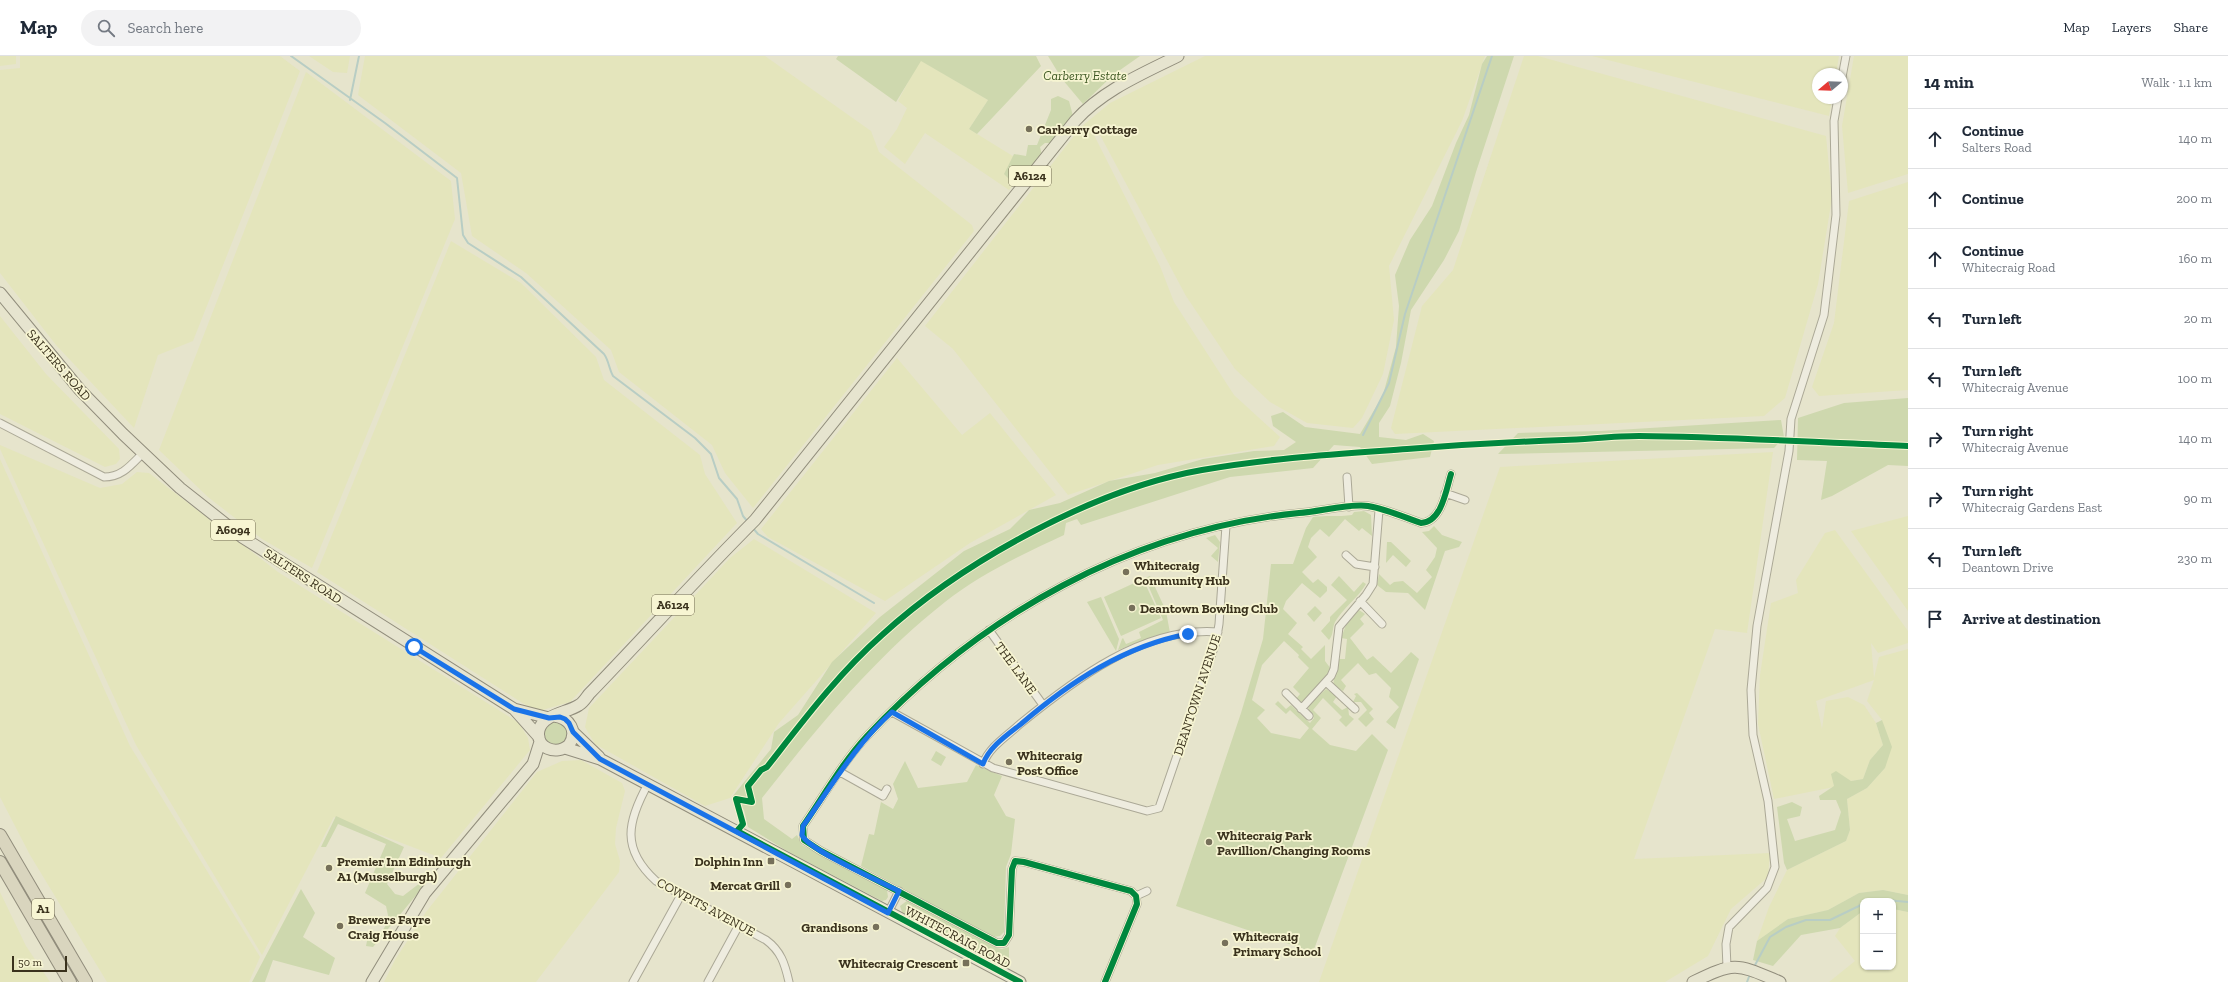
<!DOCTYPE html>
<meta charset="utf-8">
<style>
body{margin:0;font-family:"Zilla Slab",serif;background:#f2f2f3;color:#1f2937}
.controls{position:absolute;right:12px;bottom:12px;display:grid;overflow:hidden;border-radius:8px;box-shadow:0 1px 3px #0004}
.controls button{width:36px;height:36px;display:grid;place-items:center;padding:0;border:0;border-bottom:1px solid #e0e1e3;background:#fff;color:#1f2937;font:20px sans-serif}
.compass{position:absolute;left:1812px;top:12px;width:36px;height:36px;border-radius:50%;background:#fff;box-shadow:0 1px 3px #0004;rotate:251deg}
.scale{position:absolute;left:12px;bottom:10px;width:55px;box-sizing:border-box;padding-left:4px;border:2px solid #3a321d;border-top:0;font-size:11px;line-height:14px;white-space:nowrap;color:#3a321d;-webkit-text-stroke:3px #f7f5d2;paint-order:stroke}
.stop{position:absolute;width:12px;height:12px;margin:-9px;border:3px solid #1a73e8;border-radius:50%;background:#fff}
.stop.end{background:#1a73e8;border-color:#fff;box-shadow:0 1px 4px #0008}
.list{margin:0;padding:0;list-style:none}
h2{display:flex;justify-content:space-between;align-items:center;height:52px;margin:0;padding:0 16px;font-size:17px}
h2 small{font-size:13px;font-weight:400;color:#747a83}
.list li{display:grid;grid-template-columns:26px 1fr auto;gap:12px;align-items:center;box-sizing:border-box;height:60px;padding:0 16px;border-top:1px solid #e0e1e3}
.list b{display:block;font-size:15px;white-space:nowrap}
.list p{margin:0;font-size:13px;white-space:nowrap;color:#747a83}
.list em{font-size:13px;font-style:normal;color:#747a83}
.icon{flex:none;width:22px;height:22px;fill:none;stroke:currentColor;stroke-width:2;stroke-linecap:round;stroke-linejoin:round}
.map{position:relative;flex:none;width:1908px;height:926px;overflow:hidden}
header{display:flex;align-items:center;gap:24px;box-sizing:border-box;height:56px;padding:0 20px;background:#fff;border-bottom:1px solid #e0e1e3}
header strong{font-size:19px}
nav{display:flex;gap:22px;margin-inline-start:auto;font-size:14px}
.search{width:280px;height:36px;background:#f2f2f3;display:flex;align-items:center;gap:10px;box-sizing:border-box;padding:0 14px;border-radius:22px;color:#747a83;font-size:15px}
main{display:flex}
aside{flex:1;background:#fff}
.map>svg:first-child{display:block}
.farmland{fill:#e4e5bc}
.green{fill:#ced8ae}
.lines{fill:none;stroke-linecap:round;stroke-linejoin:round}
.stream{stroke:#b8cdc4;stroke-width:2}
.street-casing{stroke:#aba896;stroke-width:9}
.primary-casing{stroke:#918d7c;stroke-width:13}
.highway-casing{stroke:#918d7c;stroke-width:14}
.street{stroke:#eeecdf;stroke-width:7}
.primary{stroke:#e6e4cf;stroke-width:11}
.highway{stroke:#d9d5be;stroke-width:12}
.cycleway-casing{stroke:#f7f5d2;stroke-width:8}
.cycleway{stroke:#00873e;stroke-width:6}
.route{stroke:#1a73e8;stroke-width:5}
.poi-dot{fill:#76705a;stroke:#f7f5d2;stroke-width:1.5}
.labels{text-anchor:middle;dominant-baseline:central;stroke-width:3.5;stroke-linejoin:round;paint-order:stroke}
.shield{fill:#f7f5d2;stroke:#736c53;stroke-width:1}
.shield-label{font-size:12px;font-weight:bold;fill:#3a321d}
.park-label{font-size:13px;font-style:italic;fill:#3e5823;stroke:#f7f5d2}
.poi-label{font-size:13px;font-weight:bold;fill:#3a321d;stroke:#f7f5d2;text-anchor:start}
.street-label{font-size:13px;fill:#3a321d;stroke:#f7f5d2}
</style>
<header>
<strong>Map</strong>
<div class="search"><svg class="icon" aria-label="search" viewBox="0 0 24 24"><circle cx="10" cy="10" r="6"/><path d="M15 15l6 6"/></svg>Search here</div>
<nav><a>Map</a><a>Layers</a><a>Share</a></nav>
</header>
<main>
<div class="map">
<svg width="1908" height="926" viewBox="0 0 1908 926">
<rect width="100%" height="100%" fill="#e6e4cc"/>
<!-- farmland -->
<path class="farmland" d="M 0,0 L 16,0 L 16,8 L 0,10 Z
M 20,0 L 280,0 L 300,15 L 193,285 L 158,299 L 134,372 L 56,289 L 0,217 L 0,14 L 20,12 Z
M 309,0 L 350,0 L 347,17 L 333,16 Z
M 365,0 L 765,0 L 871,75 L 879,96 L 972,169 L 974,175 L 753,452 L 725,417 L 712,389 L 619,316 L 611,294 L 526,217 L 472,180 L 461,117 L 358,39 Z
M 1205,0 L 1485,0 L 1462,65 L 1389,210 L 1394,264 L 1383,318 L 1362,362 L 1353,372 L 1307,367 L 1270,346 L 1235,313 L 1186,240 L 1099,77 L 1093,77 L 1160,210 L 1174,246 L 1234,339 L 1280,381 L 1274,390 L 1158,409 L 1068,439 L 953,293 L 925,270 L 1081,71 L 1110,47 Z
M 1524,0 L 1538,0 L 1826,80 L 1832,142 L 1818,228 L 1785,342 L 1764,360 L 1395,378 L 1391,372 L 1422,250 L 1453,214 Z
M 1592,0 L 1839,0 L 1836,18 L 1818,18 L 1818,42 L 1832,42 L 1829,60 Z
M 1854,0 L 1908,0 L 1908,118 L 1848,137 L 1842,70 Z
M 920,4 L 988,44 L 969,73 L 1029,110 L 1009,134 L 925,77 L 905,108 L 884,91 L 897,73 L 907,52 L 898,45 Z
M 306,16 L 451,125 L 455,163 L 312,512 L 262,483 L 208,441 L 159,394 Z
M 1908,126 L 1908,334 L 1819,340 L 1812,331 L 1834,267 L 1849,145 Z
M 451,185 L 521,227 L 596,301 L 604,324 L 700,399 L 705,418 L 737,467 L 570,646 L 539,655 L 524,648 L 317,516 Z
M 0,260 L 46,318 L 119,393 L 120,403 L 116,408 L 105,411 L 0,358 Z
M 897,302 L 962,379 L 990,357 L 1056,439 L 970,487 L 885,545 L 768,481 L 761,473 Z
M 0,389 L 100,432 L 122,428 L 137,416 L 149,417 L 278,516 L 519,667 L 528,682 L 530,694 L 441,802 L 334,761 L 262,899 L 136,689 L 0,393 Z
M 1773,396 L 1747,577 L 1715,573 L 1634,803 L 1770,797 L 1768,821 L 1731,853 L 1708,900 L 1665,926 L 1319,926 L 1500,411 Z
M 0,403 L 130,690 L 260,901 L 249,926 L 107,926 L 30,799 L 0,741 Z
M 1908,460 L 1908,555 L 1851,475 Z
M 1835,474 L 1908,575 L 1908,587 L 1878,597 L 1871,587 L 1874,622 L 1879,601 L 1908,593 L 1908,839 L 1883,834 L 1859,837 L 1828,854 L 1788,863 L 1757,885 L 1769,851 L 1787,814 L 1846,785 L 1850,774 L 1847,743 L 1867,732 L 1885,712 L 1882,664 L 1867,645 L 1874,624 L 1816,645 L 1822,673 L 1826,645 L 1848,641 L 1864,649 L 1876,667 L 1883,689 L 1870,704 L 1863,723 L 1851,725 L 1832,717 L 1834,731 L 1774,743 L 1758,668 L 1760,619 L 1771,547 L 1798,537 L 1796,524 L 1825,477 Z
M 754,483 L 876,557 L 779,667 L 730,742 L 705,750 L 595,688 L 585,671 L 589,652 L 730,502 Z
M 581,704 L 622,727 L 625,735 L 616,772 L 615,788 L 620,805 L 619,816 L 536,926 L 384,926 L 395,904 L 426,856 L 537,716 L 562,705 Z
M 0,836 L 26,890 L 50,926 L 0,926 Z
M 1893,853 L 1908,856 L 1908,926 L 1829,926 L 1855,905 L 1835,880 L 1840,872 L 1863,855 L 1863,911 L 1893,911 Z"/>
<!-- green -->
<path class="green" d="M 838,0 L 1036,0 L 1041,10 L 977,78 L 969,73 L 988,44 L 921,5 L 896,46 L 836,3 Z
M 1048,0 L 1140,0 L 1113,19 L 1083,48 L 1062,23 Z
M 1487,0 L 1514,0 L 1476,116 L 1459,175 L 1444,204 L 1411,254 L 1401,307 L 1390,350 L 1379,367 L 1379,381 L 1406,384 L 1423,378 L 1434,385 L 1430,401 L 1372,408 L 1360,391 L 1334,389 L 1313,412 L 1230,421 L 1081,469 L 1077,463 L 1066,467 L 1064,479 C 1025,497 979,519 945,546 C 874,602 818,671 762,742 L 764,763 L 792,783 L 797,779 L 802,789 L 887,834 L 888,841 L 886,844 L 882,845 L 787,795 L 748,771 L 744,754 L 732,741 L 771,693 L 774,676 L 798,659 L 832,606 L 880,561 L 964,495 L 1010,473 L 1029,454 L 1060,447 L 1109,425 L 1155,417 L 1203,403 L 1254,395 L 1284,394 L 1296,386 L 1273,370 L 1271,360 L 1283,356 L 1305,371 L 1360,378 L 1383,339 L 1396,291 L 1399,250 L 1395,219 L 1410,184 L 1432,150 L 1456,87 L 1469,59 L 1482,8 Z
M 1058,40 L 1069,45 L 1073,60 L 1050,87 L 1045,87 L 1040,91 L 1042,99 L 1019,126 L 1012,126 L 1004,118 L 1014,98 L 1026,100 L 1028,89 L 1037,89 L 1051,54 L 1051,43 Z
M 1908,342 L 1908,410 L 1888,409 L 1832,440 L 1821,444 L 1827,405 L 1797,404 L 1798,362 L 1844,347 Z
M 1781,364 L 1784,381 L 1774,392 L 1498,398 L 1518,377 L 1601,375 Z
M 1364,455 L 1371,459 L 1372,480 L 1362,472 L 1359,475 L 1345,463 L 1329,481 L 1320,473 L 1311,482 L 1308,491 L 1317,501 L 1302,516 L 1313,527 L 1318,523 L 1327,531 L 1327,535 L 1320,542 L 1302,527 L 1286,545 L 1283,553 L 1297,567 L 1288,578 L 1303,591 L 1301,593 L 1311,603 L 1325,589 L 1325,605 L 1331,613 L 1328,619 L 1302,646 L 1295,644 L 1300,638 L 1293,631 L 1309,612 L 1298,601 L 1299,599 L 1284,585 L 1262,609 L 1252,644 L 1265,654 L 1257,662 L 1271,677 L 1300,683 L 1309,672 L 1290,654 L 1286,658 L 1275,648 L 1278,645 L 1286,653 L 1291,649 L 1310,667 L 1314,662 L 1309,656 L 1308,650 L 1326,633 L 1337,640 L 1333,646 L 1342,654 L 1348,651 L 1349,659 L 1354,663 L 1346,671 L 1339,664 L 1342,661 L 1323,642 L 1313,654 L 1321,662 L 1312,673 L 1330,689 L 1356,695 L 1372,678 L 1388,694 L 1313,896 L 1176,850 L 1241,657 L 1263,583 L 1271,508 L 1293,508 L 1306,472 L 1313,461 C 1326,459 1338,461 1352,459 L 1354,456 Z
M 1434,470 L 1442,479 L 1462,486 L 1459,491 L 1445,495 L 1425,554 L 1408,537 L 1386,536 L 1377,529 L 1379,518 L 1390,529 L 1394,526 L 1403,525 L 1417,537 L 1432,521 L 1426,514 L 1435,501 L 1437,492 L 1422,476 L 1429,475 Z
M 1215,479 L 1220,486 L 1218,506 L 1211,500 L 1218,492 L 1206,482 Z
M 1387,486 L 1391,486 L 1411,505 L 1406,511 L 1393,499 L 1386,507 Z
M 1150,520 L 1166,555 L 1170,577 L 1158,579 L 1118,594 L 1122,583 L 1123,582 L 1126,588 L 1141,582 L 1139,576 L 1163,564 L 1145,522 Z
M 1339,520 L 1354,536 L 1363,526 L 1366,528 C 1358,542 1343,552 1335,566 C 1332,572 1334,578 1329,584 L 1321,575 L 1330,565 L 1330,561 L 1347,544 L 1331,529 Z
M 1143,523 L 1161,562 L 1121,580 L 1104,541 Z
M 1101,541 L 1119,583 L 1116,595 L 1087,546 Z
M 1315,550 L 1322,557 L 1314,566 L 1307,558 Z
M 1359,554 L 1365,558 L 1360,563 L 1364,568 L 1350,582 L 1367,604 L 1373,600 L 1391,617 L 1411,596 L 1419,603 L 1395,673 L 1386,666 L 1399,651 L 1389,641 L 1391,632 L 1376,617 L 1369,619 L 1358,607 L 1341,624 L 1346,630 L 1343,635 L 1334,629 C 1332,621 1338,611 1339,603 L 1345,603 L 1347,583 L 1341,582 L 1346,569 Z
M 1357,637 L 1373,653 L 1369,657 L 1374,663 L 1366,671 L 1358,663 L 1367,654 L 1361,646 L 1353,646 L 1356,640 L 1354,638 Z
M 1882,664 L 1892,691 L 1885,712 L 1867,732 L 1847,743 L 1850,774 L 1846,785 L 1787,814 L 1784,807 L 1777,751 L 1792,746 L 1802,751 L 1800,760 L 1787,763 L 1795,785 L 1835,774 L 1841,756 L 1836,744 L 1820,744 L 1819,740 L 1834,730 L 1831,718 L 1836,715 L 1851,725 L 1863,723 L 1870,704 L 1883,689 L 1876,667 Z
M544 677a12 12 0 1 1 24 0a12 12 0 1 1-24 0Z
M 936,695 L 946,701 L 941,710 L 931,704 Z
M 905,705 L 918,732 L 967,726 L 976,709 L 1002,720 L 994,739 L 1006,760 L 1015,763 L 1011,798 L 1006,811 L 1004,876 L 1000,880 L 993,881 L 861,810 L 869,778 L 874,779 L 881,746 L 893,753 L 898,743 L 893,728 Z
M 336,760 L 404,791 L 387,828 L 395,838 L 403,840 L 420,827 L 423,831 L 373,891 L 366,890 L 368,880 L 381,877 L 389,864 L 386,850 L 365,837 L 386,788 L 338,768 L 326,791 L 321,791 Z
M 301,833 L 315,857 L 303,881 L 335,902 L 329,919 L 273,904 L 265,926 L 252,926 Z
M 1883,834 L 1908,839 L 1908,856 L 1893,853 L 1893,845 L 1863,845 L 1863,855 L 1840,872 L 1801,879 L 1773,910 L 1753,904 L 1757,885 L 1788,863 L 1828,854 L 1859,837 Z
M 908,844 L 997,892 L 1002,893 L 1009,891 L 1009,912 L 902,856 L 900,850 Z"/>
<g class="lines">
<!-- stream -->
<path class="stream" d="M 291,0 L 385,67 L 457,122 L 463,179 L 468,187 L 521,221 L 604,298 C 609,305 609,313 613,320 L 695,382 L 711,398 L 719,422 L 737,443 L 743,460 L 748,466
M 350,44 L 359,0
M 1363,379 L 1389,327 L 1405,258 L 1492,0
M 752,471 L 758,478 L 874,547
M 1871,845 L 1876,843 L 1908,846
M 1754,911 L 1770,881 L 1786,871 L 1806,864 L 1830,864 L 1863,848
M 1747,926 L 1750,918"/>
<defs>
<path id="street" d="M 1842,21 L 1846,0
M 0,367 L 104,421 C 122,421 131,409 143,397
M 1347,421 L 1349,451
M 1445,437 L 1465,444
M 1346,499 L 1356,508 L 1375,511
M 1360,545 L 1382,568
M 989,574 L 1043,649
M 1326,626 L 1355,653
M 1286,637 L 1309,660
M 1301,653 L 1331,620 L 1334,613 L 1339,571 L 1366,539 L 1373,528 L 1379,454
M 892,656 L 993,712 L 1147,755 L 1159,752 L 1216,586 L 1219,568 L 1226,470
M 983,708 C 989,691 1007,680 1020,668 C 1074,624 1144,570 1218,576
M 840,716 L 883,740 L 887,733
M 648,728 C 627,766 621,793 656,825 L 766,884 C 781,895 785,908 789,926
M 1136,840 L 1147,835
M 888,857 L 899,835
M 1727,911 L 1726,888 L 1729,871 L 1767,832 L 1775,811 L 1768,745 L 1753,679 L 1751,634 L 1757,570 L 1789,395 L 1791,363 L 1824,259 L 1836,159 L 1834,65 L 1838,42
M 633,926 L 681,839
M 708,926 L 739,869
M 1105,926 L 1137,848 L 1136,840 L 1131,835 L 1024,806 L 1015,805 L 1012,813 L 1009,879 L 1004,887 L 997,887 L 821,795 L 804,784 L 803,770 C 823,741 842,707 867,680 C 981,559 1131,474 1299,457 C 1318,456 1351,447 1368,450 C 1386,453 1404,461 1421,467 C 1442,466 1446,434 1451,418"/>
<path id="primary" d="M 0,237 L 80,334 L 123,378 L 180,432 L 242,481 L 514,653 L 539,681
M 514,653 L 549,662
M 554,660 C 570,662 578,675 569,689 C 556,700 535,692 539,674 C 543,658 567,657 579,649 C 583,647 586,642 589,638 C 645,580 698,521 755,464 L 1075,65 C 1103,34 1142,18 1178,0
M 573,676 L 599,701
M 565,692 L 600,703 L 1020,926
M 372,926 L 425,837 L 533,708 L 540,686
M 1693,926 C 1736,905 1737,908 1780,926"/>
<path id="highway" d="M 0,779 L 86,926
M 0,806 L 70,926"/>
</defs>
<!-- street casing -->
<use href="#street" class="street-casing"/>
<!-- primary casing -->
<use href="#primary" class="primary-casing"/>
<!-- highway casing -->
<use href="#highway" class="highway-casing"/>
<!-- street -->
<use href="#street" class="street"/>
<!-- primary -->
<use href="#primary" class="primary"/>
<!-- highway -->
<use href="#highway" class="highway"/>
<defs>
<path id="cycleway" d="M 1020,926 L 737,775 L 743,768 L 736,743 L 752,746 L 748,730 L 761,714 L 767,711 C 803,665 838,618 882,579 C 962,506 1094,433 1202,414 C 1270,402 1339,398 1407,393 C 1459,389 1511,386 1564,384 C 1589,383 1614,380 1639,380 C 1728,381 1818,386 1908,390
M 1105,926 L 1137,848 L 1136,840 L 1131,835 L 1024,806 L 1015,805 L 1012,813 L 1009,879 L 1004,887 L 997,887 L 821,795 L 804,784 L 803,770 C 823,741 842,707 867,680 C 981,559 1131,474 1299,457 C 1318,456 1351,447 1368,450 C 1386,453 1404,461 1421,467 C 1442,466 1446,434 1451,418"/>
</defs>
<!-- cycleway casing -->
<use href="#cycleway" class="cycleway-casing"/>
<!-- cycleway -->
<use href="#cycleway" class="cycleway"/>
</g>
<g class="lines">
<!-- route -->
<path class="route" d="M 414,591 L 514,653 L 549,662 L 560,661 L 565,663 L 569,667 L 573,676 L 600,703 L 888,857 L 899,835 C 881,826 808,794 802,779 L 803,770 C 831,731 855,689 892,656 L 983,708 C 989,691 1007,679 1021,668 C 1070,626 1124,590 1188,578"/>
</g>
<!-- markers -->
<g class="poi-dot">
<circle cx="1029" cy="73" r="4"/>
<circle cx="1126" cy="516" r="4"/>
<circle cx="1132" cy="552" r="4"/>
<circle cx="1009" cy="706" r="4"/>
<circle cx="1209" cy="786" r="4"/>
<rect x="767" y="801" width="8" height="8" rx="2"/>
<circle cx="329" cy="812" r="4"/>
<circle cx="788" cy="829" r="4"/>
<circle cx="340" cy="870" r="4"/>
<circle cx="876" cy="871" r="4"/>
<circle cx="1225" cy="887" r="4"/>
<rect x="962" y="903" width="8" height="8" rx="2"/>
</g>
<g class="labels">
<!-- shield labels -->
<g class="shield">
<rect x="1009" y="110" width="42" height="20" rx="3"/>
<rect x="211" y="464" width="44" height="20" rx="3"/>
<rect x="652" y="539" width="42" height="20" rx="3"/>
<rect x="32" y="843" width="22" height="20" rx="3"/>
</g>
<g class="shield-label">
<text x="1030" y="120">A6124</text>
<text x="233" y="474">A6094</text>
<text x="673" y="549">A6124</text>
<text x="43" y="853">A1</text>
</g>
<!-- park labels -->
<g class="park-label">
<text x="1085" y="19">Carberry Estate</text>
</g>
<!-- poi labels -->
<g class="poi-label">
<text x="1037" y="73">Carberry Cottage</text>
<text x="1134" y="509">Whitecraig<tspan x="1134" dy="15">Community Hub</tspan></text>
<text x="1140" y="552">Deantown Bowling Club</text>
<text x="1017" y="699">Whitecraig<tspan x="1017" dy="15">Post Office</tspan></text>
<text x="1217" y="779">Whitecraig Park<tspan x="1217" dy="15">Pavillion/Changing Rooms</tspan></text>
<text x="337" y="805">Premier Inn Edinburgh<tspan x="337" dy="15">A1 (Musselburgh)</tspan></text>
<text x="763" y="805" text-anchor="end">Dolphin Inn</text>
<text x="780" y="829" text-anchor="end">Mercat Grill</text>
<text x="348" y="863">Brewers Fayre<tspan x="348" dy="15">Craig House</tspan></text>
<text x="868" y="871" text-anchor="end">Grandisons</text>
<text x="1233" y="880">Whitecraig<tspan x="1233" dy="15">Primary School</tspan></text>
<text x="958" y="907" text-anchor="end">Whitecraig Crescent</text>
</g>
<!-- street labels -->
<g class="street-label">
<text transform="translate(59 309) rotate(49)">SALTERS ROAD</text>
<text transform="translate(303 520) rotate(33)">SALTERS ROAD</text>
<text transform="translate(1016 612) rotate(54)">THE LANE</text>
<text transform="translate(1197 639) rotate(-72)">DEANTOWN AVENUE</text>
<text transform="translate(706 851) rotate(28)">COWPITS AVENUE</text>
<text transform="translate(958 881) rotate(28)">WHITECRAIG ROAD</text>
</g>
</g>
</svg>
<div class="controls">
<button>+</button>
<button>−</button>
</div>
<svg class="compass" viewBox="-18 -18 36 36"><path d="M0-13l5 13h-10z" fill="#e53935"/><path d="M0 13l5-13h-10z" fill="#747a83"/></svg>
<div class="scale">50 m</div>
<div class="stop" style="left:414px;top:591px"></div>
<div class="stop end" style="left:1188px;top:578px"></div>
</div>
<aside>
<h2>14 min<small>Walk · 1.1 km</small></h2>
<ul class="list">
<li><svg class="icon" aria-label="ahead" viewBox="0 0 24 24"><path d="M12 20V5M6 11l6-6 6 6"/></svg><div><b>Continue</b><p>Salters Road</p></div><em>140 m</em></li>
<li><svg class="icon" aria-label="ahead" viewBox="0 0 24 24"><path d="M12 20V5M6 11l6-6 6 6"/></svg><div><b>Continue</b></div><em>200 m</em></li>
<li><svg class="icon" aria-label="ahead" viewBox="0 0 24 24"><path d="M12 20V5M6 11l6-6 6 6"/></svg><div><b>Continue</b><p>Whitecraig Road</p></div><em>160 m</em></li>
<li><svg class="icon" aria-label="left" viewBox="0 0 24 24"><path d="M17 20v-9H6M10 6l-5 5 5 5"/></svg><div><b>Turn left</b></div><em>20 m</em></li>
<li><svg class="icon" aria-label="left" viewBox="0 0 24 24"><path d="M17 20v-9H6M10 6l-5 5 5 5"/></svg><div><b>Turn left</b><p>Whitecraig Avenue</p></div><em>100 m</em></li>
<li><svg class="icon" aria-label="right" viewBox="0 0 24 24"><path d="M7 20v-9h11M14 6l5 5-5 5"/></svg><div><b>Turn right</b><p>Whitecraig Avenue</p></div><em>140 m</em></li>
<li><svg class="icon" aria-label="right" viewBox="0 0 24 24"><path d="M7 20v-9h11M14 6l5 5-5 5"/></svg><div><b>Turn right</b><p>Whitecraig Gardens East</p></div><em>90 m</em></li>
<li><svg class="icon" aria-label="left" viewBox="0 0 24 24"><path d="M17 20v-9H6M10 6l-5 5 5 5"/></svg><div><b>Turn left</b><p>Deantown Drive</p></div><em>230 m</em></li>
<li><svg class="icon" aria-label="arrive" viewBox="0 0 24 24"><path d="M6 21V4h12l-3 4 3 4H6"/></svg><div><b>Arrive at destination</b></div></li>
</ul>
</aside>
</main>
